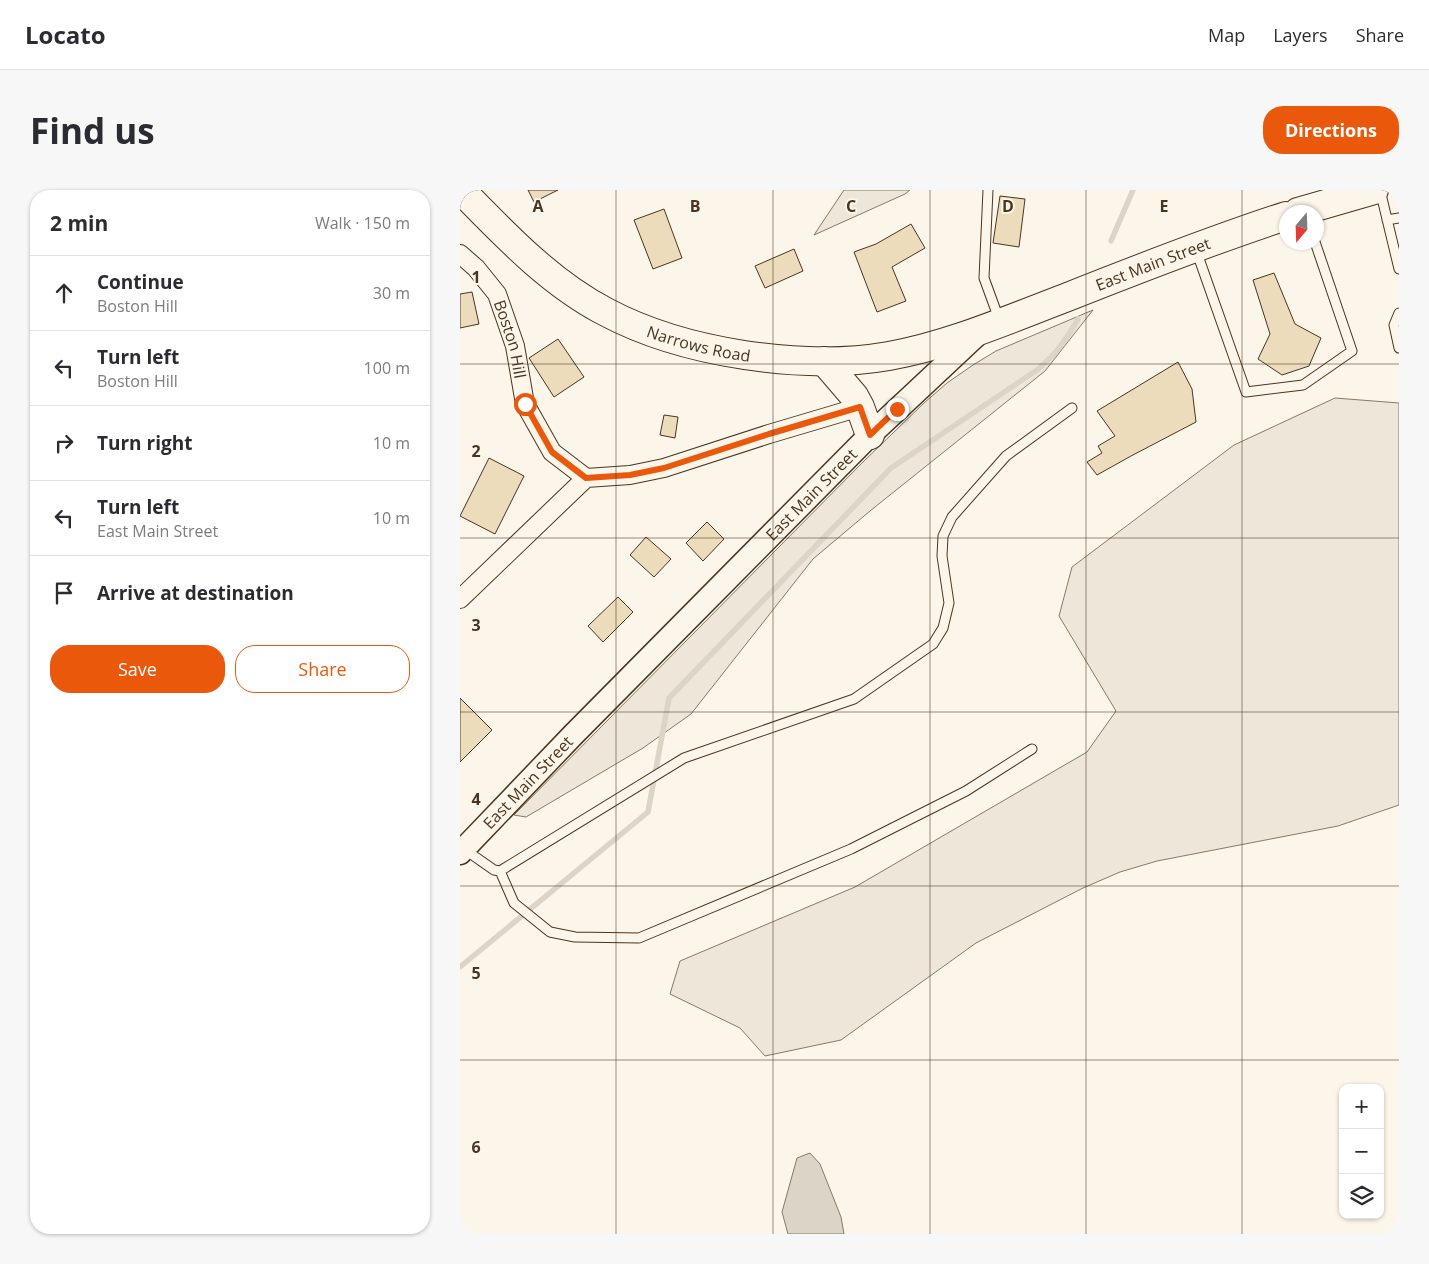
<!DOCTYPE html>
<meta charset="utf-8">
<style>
body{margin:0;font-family:"Open Sans",sans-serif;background:#f7f7f7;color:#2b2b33}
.controls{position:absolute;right:15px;bottom:15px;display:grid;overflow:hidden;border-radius:10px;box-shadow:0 1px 4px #0004}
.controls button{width:45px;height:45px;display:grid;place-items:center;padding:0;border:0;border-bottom:1px solid #e1e1e2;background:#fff;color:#2b2b33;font:25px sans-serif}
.compass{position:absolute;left:819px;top:15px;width:45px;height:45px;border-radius:50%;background:#fff;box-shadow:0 1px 4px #0004;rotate:199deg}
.stop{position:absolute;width:15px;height:15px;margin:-11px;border:4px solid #ea580c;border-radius:50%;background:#fff}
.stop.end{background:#ea580c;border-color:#fff;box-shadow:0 1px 5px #0008}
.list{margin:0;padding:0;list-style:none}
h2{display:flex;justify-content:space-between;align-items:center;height:65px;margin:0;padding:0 20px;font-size:21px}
h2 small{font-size:16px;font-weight:400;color:#7c7c81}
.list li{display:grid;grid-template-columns:32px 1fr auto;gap:15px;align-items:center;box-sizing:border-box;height:75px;padding:0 20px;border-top:1px solid #e1e1e2}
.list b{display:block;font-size:19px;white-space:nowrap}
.list p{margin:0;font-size:16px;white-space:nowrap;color:#7c7c81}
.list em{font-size:16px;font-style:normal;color:#7c7c81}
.actions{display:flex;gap:10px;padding:15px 20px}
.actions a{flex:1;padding:11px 0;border:1px solid #ea580c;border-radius:20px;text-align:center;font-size:18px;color:#ea580c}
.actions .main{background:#ea580c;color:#fff}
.icon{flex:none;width:28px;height:28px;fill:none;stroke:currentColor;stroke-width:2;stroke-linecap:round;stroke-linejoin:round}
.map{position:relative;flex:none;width:939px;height:1044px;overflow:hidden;border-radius:20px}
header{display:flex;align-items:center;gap:30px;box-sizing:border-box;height:70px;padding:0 25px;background:#fff;border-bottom:1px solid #e1e1e2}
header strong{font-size:24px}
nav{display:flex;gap:28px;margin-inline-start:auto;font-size:18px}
.intro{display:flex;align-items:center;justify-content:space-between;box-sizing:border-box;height:120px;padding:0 30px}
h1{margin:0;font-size:35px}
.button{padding:12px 22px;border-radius:20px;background:#ea580c;color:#fff;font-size:18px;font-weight:700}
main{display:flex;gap:30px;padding:0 30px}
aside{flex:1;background:#fff;border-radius:20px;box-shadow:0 1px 4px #0004}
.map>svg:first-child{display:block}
.green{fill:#ede6d9;stroke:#887966}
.water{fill:#dcd4c6;stroke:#887966}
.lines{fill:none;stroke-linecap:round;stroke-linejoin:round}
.stream{stroke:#dcd4c6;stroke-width:5.5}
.building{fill:#ecdcbc;stroke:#4a3520}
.service-casing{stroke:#4a3520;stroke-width:11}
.minor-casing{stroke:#4a3520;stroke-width:20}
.tertiary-casing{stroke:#4a3520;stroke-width:25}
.primary-casing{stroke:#4a3520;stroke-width:30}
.service{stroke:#fbf6e9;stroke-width:9}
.minor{stroke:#fbf6e9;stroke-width:18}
.tertiary{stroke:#fbf6e9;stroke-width:22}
.primary{stroke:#fbf6e9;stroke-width:28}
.route{stroke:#ea580c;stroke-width:6}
.grid{fill:none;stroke:#4a3520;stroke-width:1;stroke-opacity:0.55}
.labels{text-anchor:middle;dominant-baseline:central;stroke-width:4;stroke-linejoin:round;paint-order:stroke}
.street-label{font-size:16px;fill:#4a3520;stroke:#fbf6e9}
.grid-label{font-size:16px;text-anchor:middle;font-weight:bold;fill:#4a3520;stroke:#fbf6e9;stroke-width:4;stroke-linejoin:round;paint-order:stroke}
</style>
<header>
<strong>Locato</strong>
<nav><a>Map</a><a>Layers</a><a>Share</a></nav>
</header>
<div class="intro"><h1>Find us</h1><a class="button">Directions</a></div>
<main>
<aside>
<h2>2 min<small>Walk · 150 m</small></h2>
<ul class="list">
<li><svg class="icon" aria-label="ahead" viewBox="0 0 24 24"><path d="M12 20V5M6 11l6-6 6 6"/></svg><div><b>Continue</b><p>Boston Hill</p></div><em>30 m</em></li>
<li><svg class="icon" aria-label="left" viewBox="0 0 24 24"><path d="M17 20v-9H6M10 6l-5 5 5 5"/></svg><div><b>Turn left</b><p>Boston Hill</p></div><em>100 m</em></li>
<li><svg class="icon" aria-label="right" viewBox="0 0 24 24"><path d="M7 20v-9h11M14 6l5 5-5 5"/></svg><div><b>Turn right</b></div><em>10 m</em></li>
<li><svg class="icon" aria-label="left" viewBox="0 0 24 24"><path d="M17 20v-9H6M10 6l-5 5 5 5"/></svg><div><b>Turn left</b><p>East Main Street</p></div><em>10 m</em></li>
<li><svg class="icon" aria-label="arrive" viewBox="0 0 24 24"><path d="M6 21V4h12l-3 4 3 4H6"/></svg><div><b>Arrive at destination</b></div></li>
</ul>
<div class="actions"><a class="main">Save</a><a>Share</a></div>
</aside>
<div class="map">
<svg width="939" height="1044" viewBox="0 0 939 1044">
<rect width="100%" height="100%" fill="#fbf6e9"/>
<!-- green -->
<path class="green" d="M 384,0 L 450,0 L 445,4 L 354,45 Z
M 633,120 L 585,181 L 410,321 L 353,369 L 231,524 L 183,558 L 66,627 L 54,625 L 403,272 L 464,213 L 487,193 L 513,175 L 536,161 Z
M 875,208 L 939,213 L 939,615 L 878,636 L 697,671 L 660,682 L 623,698 L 516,753 L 381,850 L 305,866 L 280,838 L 210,804 L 220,771 L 395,697 L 627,562 L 656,521 L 599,426 L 612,377 L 774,255 Z"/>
<!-- water -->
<path class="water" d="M 350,963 L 360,974 L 381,1027 L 384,1044 L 328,1044 L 322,1022 L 337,968 Z"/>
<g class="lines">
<!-- stream -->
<path class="stream" d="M 651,51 L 673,0
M 0,777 L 188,622 L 209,508 L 431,278 L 577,180 C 597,163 605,151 618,129"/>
</g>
<!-- building -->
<path class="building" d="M 68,0 L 98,0 L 74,12 Z
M 540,6 L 565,9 L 559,57 L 533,53 Z
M 204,19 L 222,68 L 193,79 L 174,30 Z
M 451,34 L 465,58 L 432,77 L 446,111 L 417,122 L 394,62 L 416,54 Z
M 334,59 L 343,81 L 305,98 L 295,76 Z
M 814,83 L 835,134 L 861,148 L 849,176 L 822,185 L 798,169 L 810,144 L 793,90 Z
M 12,102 L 19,134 L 0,138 L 0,104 Z
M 98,149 L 124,187 L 94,207 L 69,168 Z
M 718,172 L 732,199 L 736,232 L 671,266 L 637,285 L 627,272 L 642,263 L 638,256 L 655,246 L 637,221 Z
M 204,225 L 218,227 L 215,248 L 200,245 Z
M 29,268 L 64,286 L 35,344 L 0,326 Z
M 247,332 L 264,349 L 243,371 L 226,353 Z
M 186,347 L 211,369 L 194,387 L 170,365 Z
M 158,407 L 173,422 L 143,452 L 128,436 Z
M 0,508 L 32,540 L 0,572 Z"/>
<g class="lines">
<defs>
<path id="service" d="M 528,0 L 524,88 L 539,129
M 920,0 L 939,79
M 927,30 L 939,28
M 736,60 L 786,202 L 843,195 L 892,161 L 855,52
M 939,123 L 934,135 L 939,158
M 4,659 L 34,680 L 40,681 L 224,568 L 394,509 L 473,454 L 483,438 L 489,413 L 482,366 L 483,346 L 492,327 L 546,266 L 612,218
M 40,681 L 54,713 L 90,742 L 115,747 L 179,748 L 391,659 L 506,601 L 572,559"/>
<g id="minor">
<path id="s1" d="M 0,64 L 16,78 L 37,104 L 55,156 L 65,214 L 92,262 L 126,288"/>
<path d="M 0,409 L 126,288 L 170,285 L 204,278 L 309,244 L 400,217"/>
</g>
<g id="tertiary">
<path id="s2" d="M 0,663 L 113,545 L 410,245 L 520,142"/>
</g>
<g id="primary">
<path id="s3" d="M 1,0 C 45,45 90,93 146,122 C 223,163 343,181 429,166 C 490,155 547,130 605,108 C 678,79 752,50 826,26"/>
<path d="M 838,22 L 914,0"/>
<path d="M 364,171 L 394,206 L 400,217 L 410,245"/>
</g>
</defs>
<!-- service casing -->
<use href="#service" class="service-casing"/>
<!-- minor casing -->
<use href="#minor" class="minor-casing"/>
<!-- tertiary casing -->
<use href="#tertiary" class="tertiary-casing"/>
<!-- primary casing -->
<use href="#primary" class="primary-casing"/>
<!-- service -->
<use href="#service" class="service"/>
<!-- minor -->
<use href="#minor" class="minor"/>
<!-- tertiary -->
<use href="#tertiary" class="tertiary"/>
<!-- primary -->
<use href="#primary" class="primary"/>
</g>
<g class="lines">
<!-- route -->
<path class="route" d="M 65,214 L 92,262 L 126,288 L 170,285 L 204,278 L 309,244 L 400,217 L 410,245 L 437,219"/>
</g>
<!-- grid -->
<path class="grid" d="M 156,0 L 156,1044M 313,0 L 313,1044M 470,0 L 470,1044M 626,0 L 626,1044M 782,0 L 782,1044M 0,174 L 939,174M 0,348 L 939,348M 0,522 L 939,522M 0,696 L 939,696M 0,870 L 939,870"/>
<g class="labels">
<!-- street labels -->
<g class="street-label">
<text stroke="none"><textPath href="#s3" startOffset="761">East Main Street</textPath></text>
<text stroke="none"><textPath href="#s1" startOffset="102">Boston Hill</textPath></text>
<text stroke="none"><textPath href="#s3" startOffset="289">Narrows Road</textPath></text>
<text stroke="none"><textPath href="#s2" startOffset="502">East Main Street</textPath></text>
<text stroke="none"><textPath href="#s2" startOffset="98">East Main Street</textPath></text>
</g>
</g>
<g class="grid-label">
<text x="78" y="22">A</text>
<text x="235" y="22">B</text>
<text x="391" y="22">C</text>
<text x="548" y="22">D</text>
<text x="704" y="22">E</text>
<text x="16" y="93">1</text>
<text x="16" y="267">2</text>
<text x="16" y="441">3</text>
<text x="16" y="615">4</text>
<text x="16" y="789">5</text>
<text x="16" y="963">6</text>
</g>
</svg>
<div class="controls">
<button>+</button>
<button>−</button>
<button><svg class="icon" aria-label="layers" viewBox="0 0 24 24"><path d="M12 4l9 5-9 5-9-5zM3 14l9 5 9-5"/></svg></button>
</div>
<svg class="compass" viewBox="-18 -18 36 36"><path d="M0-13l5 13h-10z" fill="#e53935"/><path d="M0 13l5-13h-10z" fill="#7c7c81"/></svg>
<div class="stop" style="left:65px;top:214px"></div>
<div class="stop end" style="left:437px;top:219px"></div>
</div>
</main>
